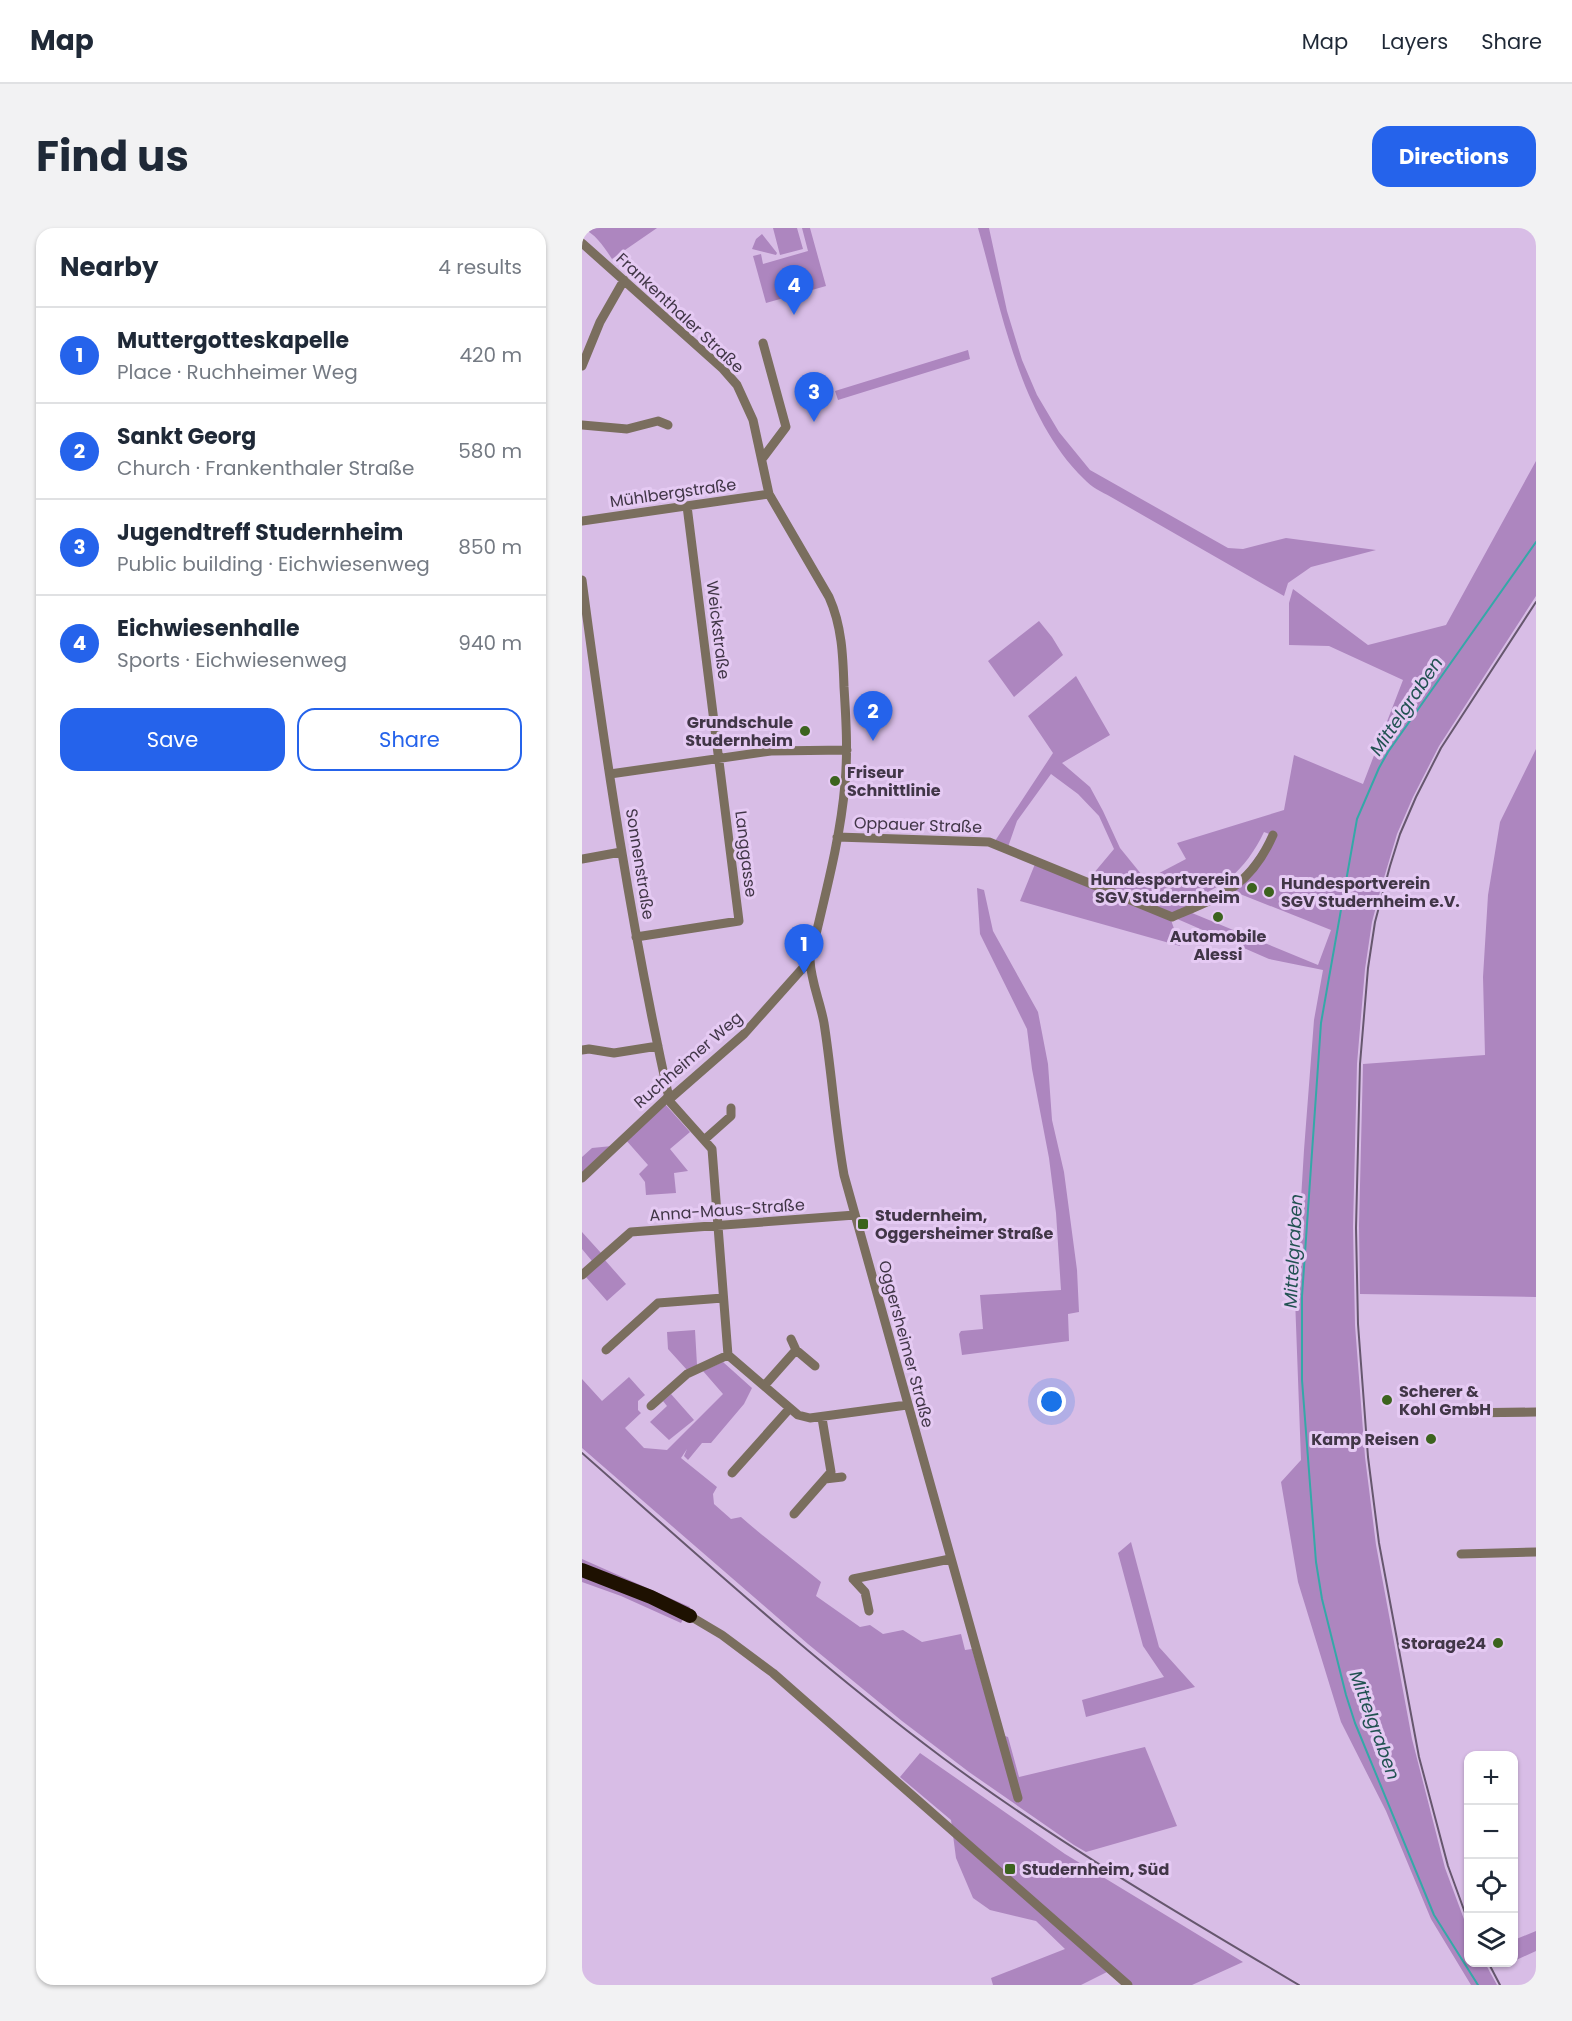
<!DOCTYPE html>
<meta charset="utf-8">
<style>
body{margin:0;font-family:Poppins,sans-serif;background:#f2f2f3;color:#1f2937}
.controls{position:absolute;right:18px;bottom:18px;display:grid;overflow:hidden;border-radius:12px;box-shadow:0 2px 4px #0004}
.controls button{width:54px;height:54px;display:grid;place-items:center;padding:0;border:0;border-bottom:2px solid #e0e1e3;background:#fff;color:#1f2937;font:30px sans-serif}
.you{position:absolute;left:470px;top:1174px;width:21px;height:21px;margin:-15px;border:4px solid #fff;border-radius:50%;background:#1a73e8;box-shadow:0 0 0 9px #1a73e833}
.badge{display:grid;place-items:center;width:39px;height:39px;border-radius:50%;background:#2563eb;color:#fff;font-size:20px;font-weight:700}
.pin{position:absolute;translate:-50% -50px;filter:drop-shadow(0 2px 3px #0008)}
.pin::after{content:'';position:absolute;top:32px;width:21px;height:18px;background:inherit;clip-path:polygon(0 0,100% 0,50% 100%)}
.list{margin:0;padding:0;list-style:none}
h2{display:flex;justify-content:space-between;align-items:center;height:78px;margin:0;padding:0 24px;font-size:26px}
h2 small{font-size:20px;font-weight:400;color:#747a83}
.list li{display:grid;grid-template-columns:39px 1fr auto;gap:18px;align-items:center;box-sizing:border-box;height:96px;padding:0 24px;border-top:2px solid #e0e1e3}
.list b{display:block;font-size:22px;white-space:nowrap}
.list p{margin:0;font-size:20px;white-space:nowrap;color:#747a83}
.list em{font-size:20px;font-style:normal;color:#747a83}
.actions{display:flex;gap:12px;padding:18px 24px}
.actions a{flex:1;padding:14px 0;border:2px solid #2563eb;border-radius:18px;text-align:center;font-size:21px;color:#2563eb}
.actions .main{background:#2563eb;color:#fff}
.icon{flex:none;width:33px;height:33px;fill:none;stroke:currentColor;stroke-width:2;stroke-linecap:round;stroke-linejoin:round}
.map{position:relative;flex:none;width:954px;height:1757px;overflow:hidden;border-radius:18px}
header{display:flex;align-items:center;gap:36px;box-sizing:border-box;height:84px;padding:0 30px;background:#fff;border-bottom:2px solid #e0e1e3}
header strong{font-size:28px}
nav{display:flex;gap:33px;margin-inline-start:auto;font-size:21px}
.intro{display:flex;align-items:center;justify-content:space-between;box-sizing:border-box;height:144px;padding:0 36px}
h1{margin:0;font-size:42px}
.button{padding:15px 27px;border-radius:18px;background:#2563eb;color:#fff;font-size:21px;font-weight:700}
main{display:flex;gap:36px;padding:0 36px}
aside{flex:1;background:#fff;border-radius:18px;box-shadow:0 2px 4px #0004}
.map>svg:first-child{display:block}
.green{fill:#ad86bf;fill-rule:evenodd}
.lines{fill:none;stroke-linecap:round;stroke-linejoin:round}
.stream{stroke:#35a8a8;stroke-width:2}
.minor{stroke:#7a6e5e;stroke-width:9}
.highway{stroke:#1e1101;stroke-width:14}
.rail{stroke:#66576e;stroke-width:2}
.poi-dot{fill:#3c631e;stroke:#e5caf3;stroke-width:2}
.labels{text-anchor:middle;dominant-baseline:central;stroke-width:6;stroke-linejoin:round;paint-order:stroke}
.street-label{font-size:16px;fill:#413647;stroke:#e5caf3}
.poi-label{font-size:16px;font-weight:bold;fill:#413647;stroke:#e5caf3;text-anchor:start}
.water-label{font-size:18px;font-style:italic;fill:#225252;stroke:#e5caf3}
</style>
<header>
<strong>Map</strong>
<nav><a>Map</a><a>Layers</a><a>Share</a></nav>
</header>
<div class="intro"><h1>Find us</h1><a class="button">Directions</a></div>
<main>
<aside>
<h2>Nearby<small>4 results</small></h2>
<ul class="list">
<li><span class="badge">1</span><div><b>Muttergotteskapelle</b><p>Place · Ruchheimer Weg</p></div><em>420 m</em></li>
<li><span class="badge">2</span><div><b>Sankt Georg</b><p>Church · Frankenthaler Straße</p></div><em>580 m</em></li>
<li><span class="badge">3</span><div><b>Jugendtreff Studernheim</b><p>Public building · Eichwiesenweg</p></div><em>850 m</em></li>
<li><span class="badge">4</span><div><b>Eichwiesenhalle</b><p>Sports · Eichwiesenweg</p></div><em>940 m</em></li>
</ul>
<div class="actions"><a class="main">Save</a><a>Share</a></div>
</aside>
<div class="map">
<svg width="954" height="1757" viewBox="0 0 954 1757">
<rect width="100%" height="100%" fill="#d8bde6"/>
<!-- green -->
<path class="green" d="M 0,0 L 75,0 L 30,31 C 22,19 14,6 0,0 Z
M 191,0 L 215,0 L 221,21 L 198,27 Z
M 220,0 L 228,0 L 244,58 L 184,75 L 171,28 L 179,26 L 181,36 L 226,23 Z
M 396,0 L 407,0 L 425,83 L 440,132 L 455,167 L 477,204 L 508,242 L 646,320 L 661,321 L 704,310 L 794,322 L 729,339 L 706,355 L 702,368 L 529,269 C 520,264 509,259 502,251 C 438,188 420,84 396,0 Z
M 180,6 L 195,25 L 194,27 L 170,21 L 174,11 Z
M 386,122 L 388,131 L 256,172 L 253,163 Z
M 954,233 L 954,368 L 857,518 L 831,569 L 815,606 L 799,660 L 790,694 L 783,741 L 775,836 L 771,999 L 773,1097 L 783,1229 L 794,1317 L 830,1511 L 863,1640 L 886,1702 L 886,1734 L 903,1735 L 915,1757 L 889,1757 L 849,1691 L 804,1583 L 759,1494 L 716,1354 L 699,1254 L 719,1232 L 713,1070 L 722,922 L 732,792 L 741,742 L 687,731 L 506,652 L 532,621 L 517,588 L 496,566 L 469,546 L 435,593 L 426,619 L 413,613 L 471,525 L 446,488 L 494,448 L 528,507 L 480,535 L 508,559 L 521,583 L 538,620 L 564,652 L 604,631 L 595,615 L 702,582 L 712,527 L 781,556 L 821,452 L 747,418 L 707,417 L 707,375 L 711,361 L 786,417 L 864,397 ZM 682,604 L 690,607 L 652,659 L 646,652 C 662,638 673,623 682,604 ZM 642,655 L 647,663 L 628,673 L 624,665 ZM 653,664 L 749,702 L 736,737 L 610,685 Z
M 457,393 L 470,409 L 481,427 L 432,469 L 406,433 Z
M 954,521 L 954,1069 L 778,1066 L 777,998 L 781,836 L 903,827 L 901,749 L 906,667 L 918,594 Z
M 453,636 L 589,692 L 598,718 L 438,673 Z
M 395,660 L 402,662 L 411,703 L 456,784 L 466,836 L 470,892 L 482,944 L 495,1042 L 497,1084 L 486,1086 L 487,1113 L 380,1127 L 377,1106 L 379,1103 L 401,1101 L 398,1067 L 479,1062 L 474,985 L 467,930 L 450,841 L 445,801 L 398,706 Z
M 83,876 L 108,904 L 88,921 L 106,943 L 92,945 L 94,965 L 64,967 L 63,954 L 57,946 L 66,937 L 43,911 Z
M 30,918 L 0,945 L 0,929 L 10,920 Z
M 0,1004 L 19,1025 L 10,1033 L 0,1021 Z
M 22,1031 L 44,1056 L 25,1073 L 3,1048 Z
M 113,1102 L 115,1137 L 105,1142 L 86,1121 L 85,1104 Z
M 141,1134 L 170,1160 L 162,1176 L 129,1215 L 120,1215 L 106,1232 L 102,1228 L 105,1221 L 99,1230 L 135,1259 L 131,1266 L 132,1276 L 149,1291 L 159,1289 C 185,1312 212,1332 239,1354 L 234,1368 L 278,1399 L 288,1397 L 301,1406 L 321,1402 L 340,1414 L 379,1406 L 383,1422 L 390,1421 L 414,1505 L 426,1509 L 437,1549 L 563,1519 L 595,1598 L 504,1624 L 492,1617 L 387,1544 L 320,1493 L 226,1416 L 0,1220 L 0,1151 L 20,1173 L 47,1149 L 63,1167 L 56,1173 L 56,1182 L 59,1185 L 43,1200 L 62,1220 L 85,1222 L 141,1166 L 121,1143 Z
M 89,1166 L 112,1192 L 87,1212 L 68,1194 L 85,1178 L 81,1173 Z
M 549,1314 L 577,1419 L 613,1459 L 504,1489 L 500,1472 L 582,1449 L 561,1418 L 536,1325 Z
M 0,1331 L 108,1379 L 99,1395 L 39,1368 L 0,1354 Z
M 338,1525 L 483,1626 L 661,1734 L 610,1757 L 540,1757 L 525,1744 L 499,1757 L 411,1757 L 409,1750 L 483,1721 L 454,1693 L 408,1682 L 391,1670 L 374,1630 L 369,1592 L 318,1549 Z
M 954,1703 L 954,1723 L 932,1733 L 932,1712 Z"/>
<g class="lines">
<!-- stream -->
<path class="stream" d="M 896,1757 L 852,1687 L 773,1495 L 764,1467 L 740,1371 L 734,1334 L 720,1152 L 720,1068 L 739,795 L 775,591 L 797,540 L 806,524 L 954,314"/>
<!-- minor -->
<path class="minor" d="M 0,15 L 141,141 L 155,157 L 171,192 L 187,266 L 247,369 C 260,398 261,428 262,459 C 264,491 266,523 263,556 C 258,615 241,674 228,732 C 229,754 238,773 242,795 C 250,846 253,897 262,947 L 436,1570
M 0,138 L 18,94 L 42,52
M 0,197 L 45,201 L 76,193 L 86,197
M 180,231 L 204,199 L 181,115
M 0,293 L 187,266
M 0,352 C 23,526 49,699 87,870 L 89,875 L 130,921 L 146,1127 L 216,1187 L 228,1190 L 325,1177
M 28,546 L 189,523 L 265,522
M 255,609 L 407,614 L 590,689 C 639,668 668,659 691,607
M 0,631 L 39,624
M 54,709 L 157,693 L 105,278
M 0,822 L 7,821 L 32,825 L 76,818
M 122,912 L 149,888 L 149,880
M 0,950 L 84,871 L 91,868 L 162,806 L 228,732
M 0,1047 L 49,1004 L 273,987
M 209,1111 L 214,1122
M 24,1122 L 76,1075 L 141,1070
M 182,1158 L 214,1122 L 233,1138
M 69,1178 L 105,1146 L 146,1127
M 874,1185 L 954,1184
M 150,1245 L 208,1180
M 243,1251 L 260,1249
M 212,1286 L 249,1244 L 240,1190
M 879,1326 L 954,1324
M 271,1351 L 368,1331
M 271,1351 L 283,1364 L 287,1383
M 108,1388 L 140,1407 L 191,1445 L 546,1757"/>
<!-- highway -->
<path class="highway" d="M 0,1342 L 69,1369 L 108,1388"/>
<!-- rail -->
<path class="rail" d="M 0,1225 C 118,1329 235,1436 361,1530 C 474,1614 596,1685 717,1757
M 886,1693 L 866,1638 L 837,1529 L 797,1315 L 786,1229 L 776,1096 L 774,1000 L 778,836 L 786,740 L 793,694 L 808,638 L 818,606 L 834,569 L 859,520 L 954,374
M 906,1734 L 918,1757"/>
</g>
<!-- markers -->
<g class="poi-dot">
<circle cx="223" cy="503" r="6"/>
<circle cx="253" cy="553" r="6"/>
<circle cx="670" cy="660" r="6"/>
<circle cx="687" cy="664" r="6"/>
<circle cx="636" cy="689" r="6"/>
<rect x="275" y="990" width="12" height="12" rx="3"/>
<circle cx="805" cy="1172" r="6"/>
<circle cx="849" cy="1211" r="6"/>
<circle cx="916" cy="1415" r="6"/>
<rect x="422" y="1635" width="12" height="12" rx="3"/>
</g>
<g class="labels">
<!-- street labels -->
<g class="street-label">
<text transform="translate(98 85) rotate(43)">Frankenthaler Straße</text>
<text transform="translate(91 265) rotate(-8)">Mühlbergstraße</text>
<text transform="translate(136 402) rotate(83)">Weickstraße</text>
<text transform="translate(336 597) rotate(2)">Oppauer Straße</text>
<text transform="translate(164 626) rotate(83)">Langgasse</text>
<text transform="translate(58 636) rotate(81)">Sonnenstraße</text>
<text transform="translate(106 832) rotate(-41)">Ruchheimer Weg</text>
<text transform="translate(145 982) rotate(-4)">Anna-Maus-Straße</text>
<text transform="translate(324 1116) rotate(75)">Oggersheimer Straße</text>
</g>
<!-- poi labels -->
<g class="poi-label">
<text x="211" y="494" text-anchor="end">Grundschule<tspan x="211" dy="18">Studernheim</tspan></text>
<text x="265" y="544">Friseur<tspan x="265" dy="18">Schnittlinie</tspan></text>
<text x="658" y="651" text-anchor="end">Hundesportverein<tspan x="658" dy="18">SGV Studernheim</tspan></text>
<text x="699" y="655">Hundesportverein<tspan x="699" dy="18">SGV Studernheim e.V.</tspan></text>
<text x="636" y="708" text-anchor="middle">Automobile<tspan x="636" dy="18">Alessi</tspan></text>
<text x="293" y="987">Studernheim,<tspan x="293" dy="18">Oggersheimer Straße</tspan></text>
<text x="817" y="1163">Scherer &amp;<tspan x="817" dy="18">Kohl GmbH</tspan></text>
<text x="837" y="1211" text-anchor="end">Kamp Reisen</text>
<text x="904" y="1415" text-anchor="end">Storage24</text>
<text x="440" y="1641">Studernheim, Süd</text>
</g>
<!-- water labels -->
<g class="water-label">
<text transform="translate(824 478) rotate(-56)">Mittelgraben</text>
<text transform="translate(711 1023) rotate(-87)">Mittelgraben</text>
<text transform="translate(793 1497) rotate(70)">Mittelgraben</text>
</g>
</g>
</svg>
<div class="controls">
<button>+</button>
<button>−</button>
<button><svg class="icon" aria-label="locate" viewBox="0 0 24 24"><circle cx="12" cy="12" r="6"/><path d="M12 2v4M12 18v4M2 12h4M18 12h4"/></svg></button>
<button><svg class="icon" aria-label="layers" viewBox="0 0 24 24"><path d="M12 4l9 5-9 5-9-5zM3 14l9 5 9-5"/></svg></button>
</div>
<div class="you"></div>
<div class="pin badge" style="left:222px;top:746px">1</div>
<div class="pin badge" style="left:291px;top:513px">2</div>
<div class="pin badge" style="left:232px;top:194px">3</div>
<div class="pin badge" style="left:212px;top:87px">4</div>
</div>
</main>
